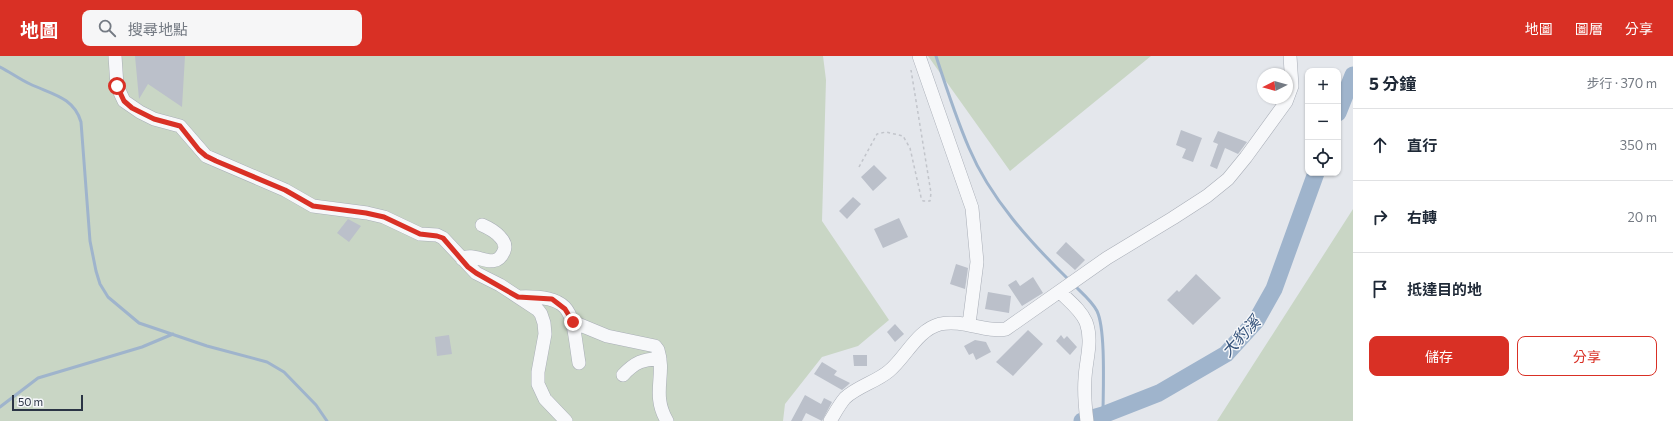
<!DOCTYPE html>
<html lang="zh-TW">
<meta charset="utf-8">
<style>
body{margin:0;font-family:Commissioner,"Noto Sans TC",sans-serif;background:#f6f6f7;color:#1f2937}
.controls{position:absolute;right:12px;top:12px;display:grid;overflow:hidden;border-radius:8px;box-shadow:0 1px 3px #0004}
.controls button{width:36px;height:36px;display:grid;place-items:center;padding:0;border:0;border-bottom:1px solid #e0e1e3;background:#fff;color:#1f2937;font:20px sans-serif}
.compass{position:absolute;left:1257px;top:12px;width:36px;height:36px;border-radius:50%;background:#fff;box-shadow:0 1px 3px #0004;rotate:264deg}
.scale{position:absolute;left:12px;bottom:10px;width:71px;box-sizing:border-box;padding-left:4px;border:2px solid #2b3445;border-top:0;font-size:11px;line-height:14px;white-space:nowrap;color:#2b3445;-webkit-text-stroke:3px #f4f6f9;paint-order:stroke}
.stop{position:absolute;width:12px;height:12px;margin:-9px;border:3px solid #d93025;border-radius:50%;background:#fff}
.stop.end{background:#d93025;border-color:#fff;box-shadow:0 1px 4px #0008}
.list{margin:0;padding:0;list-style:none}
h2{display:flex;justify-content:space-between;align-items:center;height:52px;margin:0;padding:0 16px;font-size:17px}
h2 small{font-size:13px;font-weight:400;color:#747a83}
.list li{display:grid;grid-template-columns:26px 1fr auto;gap:12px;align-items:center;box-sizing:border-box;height:72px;padding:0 16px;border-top:1px solid #e0e1e3}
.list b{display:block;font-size:15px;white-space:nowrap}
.list em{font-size:13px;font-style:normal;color:#747a83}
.actions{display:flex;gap:8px;padding:12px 16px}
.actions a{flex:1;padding:9px 0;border:1px solid #d93025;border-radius:8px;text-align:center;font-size:14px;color:#d93025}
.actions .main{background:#d93025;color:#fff}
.icon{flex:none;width:22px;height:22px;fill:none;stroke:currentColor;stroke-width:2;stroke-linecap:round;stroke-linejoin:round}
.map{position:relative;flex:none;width:1353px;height:365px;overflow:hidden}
header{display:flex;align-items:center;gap:24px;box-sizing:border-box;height:56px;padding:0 20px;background:#d93025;color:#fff}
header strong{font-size:19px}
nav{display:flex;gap:22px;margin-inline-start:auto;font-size:14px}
.search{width:280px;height:36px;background:#f6f6f7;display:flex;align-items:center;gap:10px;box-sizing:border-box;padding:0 14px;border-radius:8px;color:#747a83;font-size:15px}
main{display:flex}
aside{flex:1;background:#fff}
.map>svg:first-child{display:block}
.green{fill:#c9d6c5}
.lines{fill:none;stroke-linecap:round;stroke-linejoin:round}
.stream{stroke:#9fb4cc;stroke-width:3}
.river{stroke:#9fb4cc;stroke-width:17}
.building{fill:#bbc0ca}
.minor-casing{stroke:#a9aeb7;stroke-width:14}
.path{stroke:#c2c5cb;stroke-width:1.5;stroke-dasharray:3 3;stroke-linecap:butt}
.minor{stroke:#f7f8fa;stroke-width:13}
.route{stroke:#d93025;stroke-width:5}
.labels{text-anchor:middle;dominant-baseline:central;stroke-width:3;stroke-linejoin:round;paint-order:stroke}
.water-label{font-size:16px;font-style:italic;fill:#34527a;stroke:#f4f6f9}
</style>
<header>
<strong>地圖</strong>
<div class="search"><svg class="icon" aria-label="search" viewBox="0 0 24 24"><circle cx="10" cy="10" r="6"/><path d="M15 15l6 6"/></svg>搜尋地點</div>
<nav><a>地圖</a><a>圖層</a><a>分享</a></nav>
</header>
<main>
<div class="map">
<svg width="1353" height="365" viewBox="0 0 1353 365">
<rect width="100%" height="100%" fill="#e4e7ec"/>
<!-- green -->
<path class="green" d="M 0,0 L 823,0 L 826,24 L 822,165 L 889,264 L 858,290 L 822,301 L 785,348 L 783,365 L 0,365 Z
M 928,0 L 1151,0 L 1010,115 Z
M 1353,153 L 1353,365 L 1217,365 Z"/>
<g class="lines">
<!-- stream -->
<path class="stream" d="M 936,0 C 946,31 956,62 969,92 C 990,142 1030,186 1069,224
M 0,11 C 10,16 19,23 30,28 C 51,38 74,41 81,66 L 90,185 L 96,215 L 100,228 L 108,241 L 139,267 L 207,290 L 267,306 L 284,316 L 316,349 L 327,365
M 1074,229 C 1082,237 1092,245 1097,255 C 1106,274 1103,335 1103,359
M 0,351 L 38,322 L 142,291 L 173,278"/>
<!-- river -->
<path class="river" d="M 1338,57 L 1353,19
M 1082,365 L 1103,359 L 1159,337 L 1226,298 L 1256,265 L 1274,233 L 1316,117"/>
</g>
<!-- building -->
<path class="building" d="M 135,0 L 185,0 L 182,51 L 148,28 L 139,43 Z
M 1181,74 L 1202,82 L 1193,106 L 1182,102 L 1186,93 L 1176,89 Z
M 1218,75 L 1247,86 L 1238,98 L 1225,92 L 1217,113 L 1210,110 L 1218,88 L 1213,86 Z
M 874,109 L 887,122 L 873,135 L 861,121 Z
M 853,141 L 861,148 L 847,163 L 839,155 Z
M 899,162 L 908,181 L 883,192 L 874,173 Z
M 348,163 L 361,170 L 349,186 L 337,177 Z
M 1066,186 L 1085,204 L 1075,214 L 1056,197 Z
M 956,208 L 968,212 L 965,233 L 950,228 Z
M 1196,218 L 1221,242 L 1193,269 L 1167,244 L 1177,234 L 1179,236 Z
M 1033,221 L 1043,237 L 1022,250 L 1008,229 L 1016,224 L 1020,230 Z
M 988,236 L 1011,240 L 1009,257 L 985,253 Z
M 895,268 L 904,278 L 895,286 L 887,276 Z
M 1028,274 L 1043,288 L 1013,320 L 996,306 Z
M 449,279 L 452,298 L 437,300 L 435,281 Z
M 1061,279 L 1064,283 L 1067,280 L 1077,291 L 1070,299 L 1056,285 Z
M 975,284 L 986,286 L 991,296 L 976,304 L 973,297 L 969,299 L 964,290 Z
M 853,299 L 867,299 L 867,310 L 854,310 Z
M 822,306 L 837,315 L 834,319 L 850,327 L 848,329 L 842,334 L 814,318 Z
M 805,339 L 821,348 L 824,342 L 832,346 L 822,365 L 806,357 L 802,365 L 791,365 Z"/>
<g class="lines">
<defs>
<path id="minor" d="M 115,0 L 117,30 L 124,45 L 140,56 L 154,63 L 180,70 L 206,100 L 285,134 L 313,150 L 367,157 L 384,161 L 420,178 L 437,179 L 443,182 L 476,217 L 500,229 L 538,254 L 541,258 L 544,267 L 545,278 L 538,316 L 538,328 L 545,343 L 566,365
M 919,0 L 972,152 L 977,206 L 969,268
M 462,203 C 475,194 495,217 504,195 C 506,190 504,185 500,181 C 495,175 489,172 482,169
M 1060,236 C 1069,245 1081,254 1086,266 C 1093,285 1086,303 1085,322 C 1084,336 1085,350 1087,365
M 518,241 C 576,239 571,257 579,307
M 573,266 L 607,280 L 655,290 L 658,294 C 666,319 651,338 667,365
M 623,319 C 634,307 644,302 660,303
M 830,365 C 835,357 839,349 845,342 C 858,330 876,326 889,315 C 906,301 917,274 940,268 C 964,263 985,277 1006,273 L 1107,202 L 1173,162 L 1207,140 L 1228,123 L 1246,101 L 1286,46 L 1292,30 L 1290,0"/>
</defs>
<!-- minor casing -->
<use href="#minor" class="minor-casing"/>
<!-- path -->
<path class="path" d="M 859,111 L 877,78 L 886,76 L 903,80 L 910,92 L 921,141 L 923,145 L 930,145 L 931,137 L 911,14"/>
<!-- minor -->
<use href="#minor" class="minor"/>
</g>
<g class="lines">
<!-- route -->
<path class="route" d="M 117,30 L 124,45 L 132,52 L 154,63 L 180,70 L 199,94 L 206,100 L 216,105 L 285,134 L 313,150 L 366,157 L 384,161 L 420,178 L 437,180 L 443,182 L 468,211 L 476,217 L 518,241 L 552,243 L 565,253 L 573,266"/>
</g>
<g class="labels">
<!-- water labels -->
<g class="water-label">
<text transform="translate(1240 280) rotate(-47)">大豹溪</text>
</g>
</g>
</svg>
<div class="controls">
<button>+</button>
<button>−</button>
<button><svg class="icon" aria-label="locate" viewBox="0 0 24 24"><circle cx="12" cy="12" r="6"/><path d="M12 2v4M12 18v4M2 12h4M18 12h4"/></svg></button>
</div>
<svg class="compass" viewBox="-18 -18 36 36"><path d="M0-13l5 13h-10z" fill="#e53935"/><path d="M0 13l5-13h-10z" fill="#747a83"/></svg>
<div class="scale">50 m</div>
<div class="stop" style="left:117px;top:30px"></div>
<div class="stop end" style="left:573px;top:266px"></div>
</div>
<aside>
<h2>5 分鐘<small>步行 · 370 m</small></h2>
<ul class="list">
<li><svg class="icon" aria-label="ahead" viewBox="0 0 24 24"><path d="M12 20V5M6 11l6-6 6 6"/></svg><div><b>直行</b></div><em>350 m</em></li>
<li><svg class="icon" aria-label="right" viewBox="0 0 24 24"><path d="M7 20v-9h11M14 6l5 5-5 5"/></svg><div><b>右轉</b></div><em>20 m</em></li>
<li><svg class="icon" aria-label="arrive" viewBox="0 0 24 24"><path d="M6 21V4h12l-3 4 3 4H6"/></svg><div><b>抵達目的地</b></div></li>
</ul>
<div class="actions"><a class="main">儲存</a><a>分享</a></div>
</aside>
</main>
